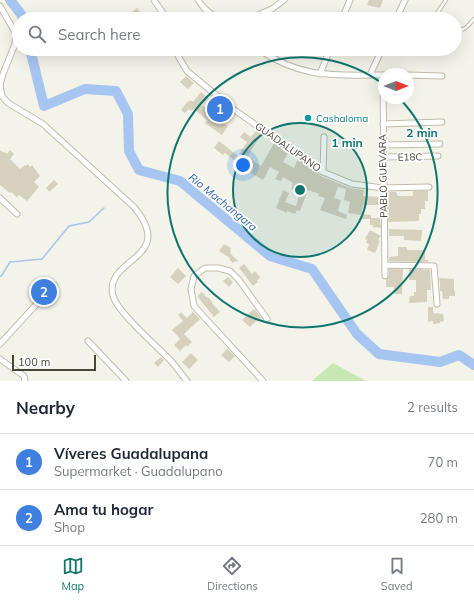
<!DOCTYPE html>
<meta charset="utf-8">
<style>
body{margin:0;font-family:Mulish,sans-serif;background:#f6f6f7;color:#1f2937}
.compass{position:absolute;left:378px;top:68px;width:36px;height:36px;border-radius:50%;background:#fff;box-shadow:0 4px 16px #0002;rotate:90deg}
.scale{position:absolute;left:12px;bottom:10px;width:84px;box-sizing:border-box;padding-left:4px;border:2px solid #484437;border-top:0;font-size:11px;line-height:14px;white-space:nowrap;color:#484437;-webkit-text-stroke:3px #fff;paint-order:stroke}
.you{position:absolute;left:243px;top:165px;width:14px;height:14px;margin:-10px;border:3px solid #fff;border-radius:50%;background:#1a73e8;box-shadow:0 0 0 6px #1a73e833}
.badge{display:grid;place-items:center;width:26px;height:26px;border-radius:50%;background:#0f766e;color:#fff;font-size:13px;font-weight:700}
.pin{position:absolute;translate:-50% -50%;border:2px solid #fff;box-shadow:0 1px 4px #0006}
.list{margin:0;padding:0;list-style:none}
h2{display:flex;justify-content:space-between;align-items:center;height:52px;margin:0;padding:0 16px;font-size:17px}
h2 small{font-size:13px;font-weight:400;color:#747a83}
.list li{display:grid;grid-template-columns:26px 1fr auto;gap:12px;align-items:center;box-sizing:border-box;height:56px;padding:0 16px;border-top:1px solid #e0e1e3}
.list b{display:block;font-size:15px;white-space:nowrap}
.list p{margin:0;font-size:13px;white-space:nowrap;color:#747a83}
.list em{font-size:13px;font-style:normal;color:#747a83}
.icon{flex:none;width:22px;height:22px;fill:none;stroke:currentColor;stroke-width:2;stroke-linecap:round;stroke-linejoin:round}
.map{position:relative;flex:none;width:474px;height:381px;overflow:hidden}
.search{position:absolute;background:#fff;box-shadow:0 4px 16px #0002;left:12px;right:12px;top:12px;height:44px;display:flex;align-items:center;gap:10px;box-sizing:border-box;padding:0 14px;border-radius:22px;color:#747a83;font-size:15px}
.sheet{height:164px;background:#fff}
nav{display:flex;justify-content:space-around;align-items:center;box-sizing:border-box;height:56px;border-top:1px solid #e0e1e3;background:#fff;font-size:11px;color:#747a83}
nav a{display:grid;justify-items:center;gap:2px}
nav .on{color:#0f766e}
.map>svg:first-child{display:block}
.green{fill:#c7e8b2}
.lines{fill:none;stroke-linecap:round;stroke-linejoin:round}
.stream{stroke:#a6c5f0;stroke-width:1.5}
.river{stroke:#a6c5f0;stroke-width:10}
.building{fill:#d6d0be}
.service-casing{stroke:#c0bcab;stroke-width:4.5}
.minor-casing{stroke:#c0bcab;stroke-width:7}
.service{stroke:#fff;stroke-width:2.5}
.minor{stroke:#fff;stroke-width:5}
.ring{fill:none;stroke:#0f766e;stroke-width:2}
.culture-dot{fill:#0f9aa8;stroke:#fff;stroke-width:1.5}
.labels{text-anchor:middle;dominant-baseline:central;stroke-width:3.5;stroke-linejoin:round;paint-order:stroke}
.culture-label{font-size:10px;fill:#0d838f;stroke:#fff;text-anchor:start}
.street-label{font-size:10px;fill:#484437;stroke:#fff}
.water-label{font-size:11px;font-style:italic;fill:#3066b3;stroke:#fff}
.centre{fill:#0f766e;stroke:#fff;stroke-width:2}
.ring-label{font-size:12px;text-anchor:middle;font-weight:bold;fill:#0f766e;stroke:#fff;stroke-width:3.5;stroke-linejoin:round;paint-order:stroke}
</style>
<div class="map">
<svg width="474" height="381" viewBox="0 0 474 381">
<rect width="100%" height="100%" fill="#f4f3e9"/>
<!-- green -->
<path class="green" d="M 333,363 L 366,381 L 312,381 Z"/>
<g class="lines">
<!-- stream -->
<path class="stream" d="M 0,277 L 2,275 L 10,262 L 42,259 L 69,226 L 89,222 L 104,208"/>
<!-- river -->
<path class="river" d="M 10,0 L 21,14 L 23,19
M 30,49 L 44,106 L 85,89 L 116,91 L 128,114 L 129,151 L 139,170 L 180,181 L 270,256 L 312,269 L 357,334 L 379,354 L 440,362 L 459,355 L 474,365"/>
</g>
<!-- building -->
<path class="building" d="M 369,0 L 383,0 L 380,8 L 367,5 Z
M 137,8 L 143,16 L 140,19 L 137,19 L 132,12 Z
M 186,76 L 194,83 L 188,89 L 180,82 Z
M 201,92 L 208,98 L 202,105 L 212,113 L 217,105 L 224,110 L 217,119 L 228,126 L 222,135 L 205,123 L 207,120 L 194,109 L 192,111 L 189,109 L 185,113 L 181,110 L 188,101 L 189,102 L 190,100 L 193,102 Z
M 256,131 L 261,134 L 247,158 L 239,154 L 247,142 L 240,137 L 244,132 L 251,137 Z
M 219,141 L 238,156 L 235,161 L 225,153 L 223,155 L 214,148 Z
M 274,143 L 288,153 L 283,162 L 294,168 L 298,159 L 321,176 L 350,188 L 364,190 L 363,196 L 380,197 L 380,205 L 363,205 L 361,215 L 348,213 L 350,202 L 344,200 L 346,189 L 338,187 L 334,198 L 341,200 L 338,211 L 347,215 L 346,219 L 320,210 L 325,198 L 318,196 L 319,194 L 308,190 L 300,211 L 297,210 L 295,214 L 287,211 L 287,213 L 276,208 L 283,190 L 289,193 L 285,202 L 296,206 L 300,193 L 291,189 L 293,183 L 283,177 L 281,181 L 275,179 L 279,172 L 270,167 L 263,180 L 249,172 L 248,174 L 243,170 L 250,158 L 261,166 Z
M 0,150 L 4,153 L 5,152 L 7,154 L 10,150 L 14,154 L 10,159 L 20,169 L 25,165 L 26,166 L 28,164 L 30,167 L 32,165 L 40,176 L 34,182 L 39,187 L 27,201 L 19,195 L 17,197 L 11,192 L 10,193 L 0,185 Z
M 54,180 L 58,184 L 49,192 L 46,188 Z
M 413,191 L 428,191 L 428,201 L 425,201 L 425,209 L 421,209 L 421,214 L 419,214 L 419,221 L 388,222 L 388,192 L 396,192 L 398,196 L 413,196 Z
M 362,214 L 371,215 L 371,218 L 380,218 L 381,228 L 372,227 L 373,225 L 370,225 L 370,219 L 362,219 Z
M 389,229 L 422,230 L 421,241 L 404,240 L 404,236 L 389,236 Z
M 370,230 L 381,236 L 378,240 L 380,241 L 375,253 L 367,250 L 369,244 L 366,243 L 367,240 L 365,239 Z
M 224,244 L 231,248 L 230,250 L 231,251 L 230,253 L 238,261 L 237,262 L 235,261 L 233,263 L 229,259 L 230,258 L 219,251 Z
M 398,247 L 407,247 L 407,250 L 425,250 L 425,260 L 428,260 L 428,262 L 389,261 L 389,257 L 398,256 Z
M 244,264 L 252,274 L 255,271 L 260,277 L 257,281 L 258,282 L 253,286 L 239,268 Z
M 178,268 L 186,276 L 178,284 L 170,277 Z
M 389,269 L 403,269 L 402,294 L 394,294 L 394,287 L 386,287 L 386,280 L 389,276 Z
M 409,269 L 430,270 L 431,290 L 427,290 L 427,302 L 409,303 L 410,296 L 414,296 L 414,292 L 416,292 L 416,280 L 409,280 Z
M 228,277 L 233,282 L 229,287 L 223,281 Z
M 439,278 L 454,279 L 454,291 L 455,291 L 455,296 L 449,296 L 449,299 L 443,299 L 442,291 L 440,291 L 440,283 Z
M 202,292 L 207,298 L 208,297 L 212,302 L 212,303 L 220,312 L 214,317 L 197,296 Z
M 428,307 L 433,307 L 433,313 L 443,314 L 444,321 L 440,322 L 440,323 L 433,324 L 433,321 L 428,322 Z
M 254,309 L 261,317 L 250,327 L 242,320 Z
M 181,312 L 187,318 L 193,312 L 200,319 L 184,334 L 192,342 L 187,347 L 186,345 L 180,351 L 174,345 L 180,339 L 172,330 L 183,321 L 178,315 Z
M 227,349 L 235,356 L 229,362 L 221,355 Z
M 191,353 L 198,360 L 189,369 L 182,362 Z
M 161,357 L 164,360 L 158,367 L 154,363 Z"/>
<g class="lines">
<defs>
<path id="service" d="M 433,19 L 446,0
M 455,27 C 465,33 467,26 474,19"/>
<path id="minor" d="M 154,0 L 167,19
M 198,0 L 204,8 L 217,19
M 0,6 L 16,34 L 15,44 L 3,74 L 0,85 L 2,96 L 8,103 L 43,124 L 134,207 C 178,260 103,257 113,296 C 118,313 158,347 172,362 C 177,368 182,375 187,381
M 248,19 L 272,9 L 284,0
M 342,19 L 350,0
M 396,19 L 405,0
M 174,49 L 187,71 L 233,109 L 323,172 L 352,184 L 383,188 L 429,187
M 258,49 C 302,79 334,75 384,75
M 315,49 L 328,53
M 320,74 L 330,49
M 370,75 L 382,49
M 383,75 L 385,276
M 408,75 L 442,76
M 383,124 L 442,122
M 383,145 L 440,144
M 383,157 L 438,156
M 323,172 L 324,137
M 0,198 L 17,214
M 385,265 L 434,266 L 437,304
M 88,341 L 126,381
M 0,344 L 54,285
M 0,359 L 24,376 L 25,381
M 263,381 L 194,306 L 191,289 L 194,276 L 205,268 L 218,268 L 230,271 L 239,280 L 267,319"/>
</defs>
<!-- service casing -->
<use href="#service" class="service-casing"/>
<!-- minor casing -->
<use href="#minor" class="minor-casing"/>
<!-- service -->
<use href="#service" class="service"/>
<!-- minor -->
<use href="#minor" class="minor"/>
</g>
<!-- distance rings -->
<circle cx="300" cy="190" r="67" fill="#0f766e" fill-opacity=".12"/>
<g class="ring">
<circle cx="300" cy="190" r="67"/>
<path d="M400 99A135 135 0 1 1 383 84"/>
</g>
<!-- markers -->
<circle class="culture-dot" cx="308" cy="118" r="4"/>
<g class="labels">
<!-- culture labels -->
<g class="culture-label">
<text x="316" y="118">Cashaloma</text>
</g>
<!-- street labels -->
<g class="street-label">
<text transform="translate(288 147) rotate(35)">GUADALUPANO</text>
<text transform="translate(410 157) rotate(-1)">E18C</text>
<text transform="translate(383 176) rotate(-91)">PABLO GUEVARA</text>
</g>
<!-- water labels -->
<g class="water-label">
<text transform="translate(223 202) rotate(39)">Rio Machangara</text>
</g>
</g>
<circle cx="300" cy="190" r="6" class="centre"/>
<g class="ring-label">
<text x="422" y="137">2 min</text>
<text x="347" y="147">1 min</text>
</g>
</svg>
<svg class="compass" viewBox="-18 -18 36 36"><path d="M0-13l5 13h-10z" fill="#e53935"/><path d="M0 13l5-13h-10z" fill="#747a83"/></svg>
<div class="scale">100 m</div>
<div class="you"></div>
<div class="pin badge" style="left:220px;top:109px;background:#3f7fe0">1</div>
<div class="pin badge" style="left:44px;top:292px;background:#3f7fe0">2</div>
<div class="search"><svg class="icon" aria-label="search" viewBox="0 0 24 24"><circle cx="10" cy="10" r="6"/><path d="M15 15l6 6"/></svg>Search here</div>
</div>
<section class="sheet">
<h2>Nearby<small>2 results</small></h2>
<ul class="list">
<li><span class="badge" style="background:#3f7fe0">1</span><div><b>Víveres Guadalupana</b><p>Supermarket · Guadalupano</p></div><em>70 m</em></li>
<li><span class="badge" style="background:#3f7fe0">2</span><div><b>Ama tu hogar</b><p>Shop</p></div><em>280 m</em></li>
</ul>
</section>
<nav>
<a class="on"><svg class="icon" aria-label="map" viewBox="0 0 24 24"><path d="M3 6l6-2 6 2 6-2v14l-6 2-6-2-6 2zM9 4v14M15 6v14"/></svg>Map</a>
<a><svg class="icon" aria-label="directions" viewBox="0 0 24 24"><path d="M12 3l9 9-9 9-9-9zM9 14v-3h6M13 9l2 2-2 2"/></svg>Directions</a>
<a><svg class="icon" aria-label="saved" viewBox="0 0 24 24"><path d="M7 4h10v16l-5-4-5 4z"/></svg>Saved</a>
</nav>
